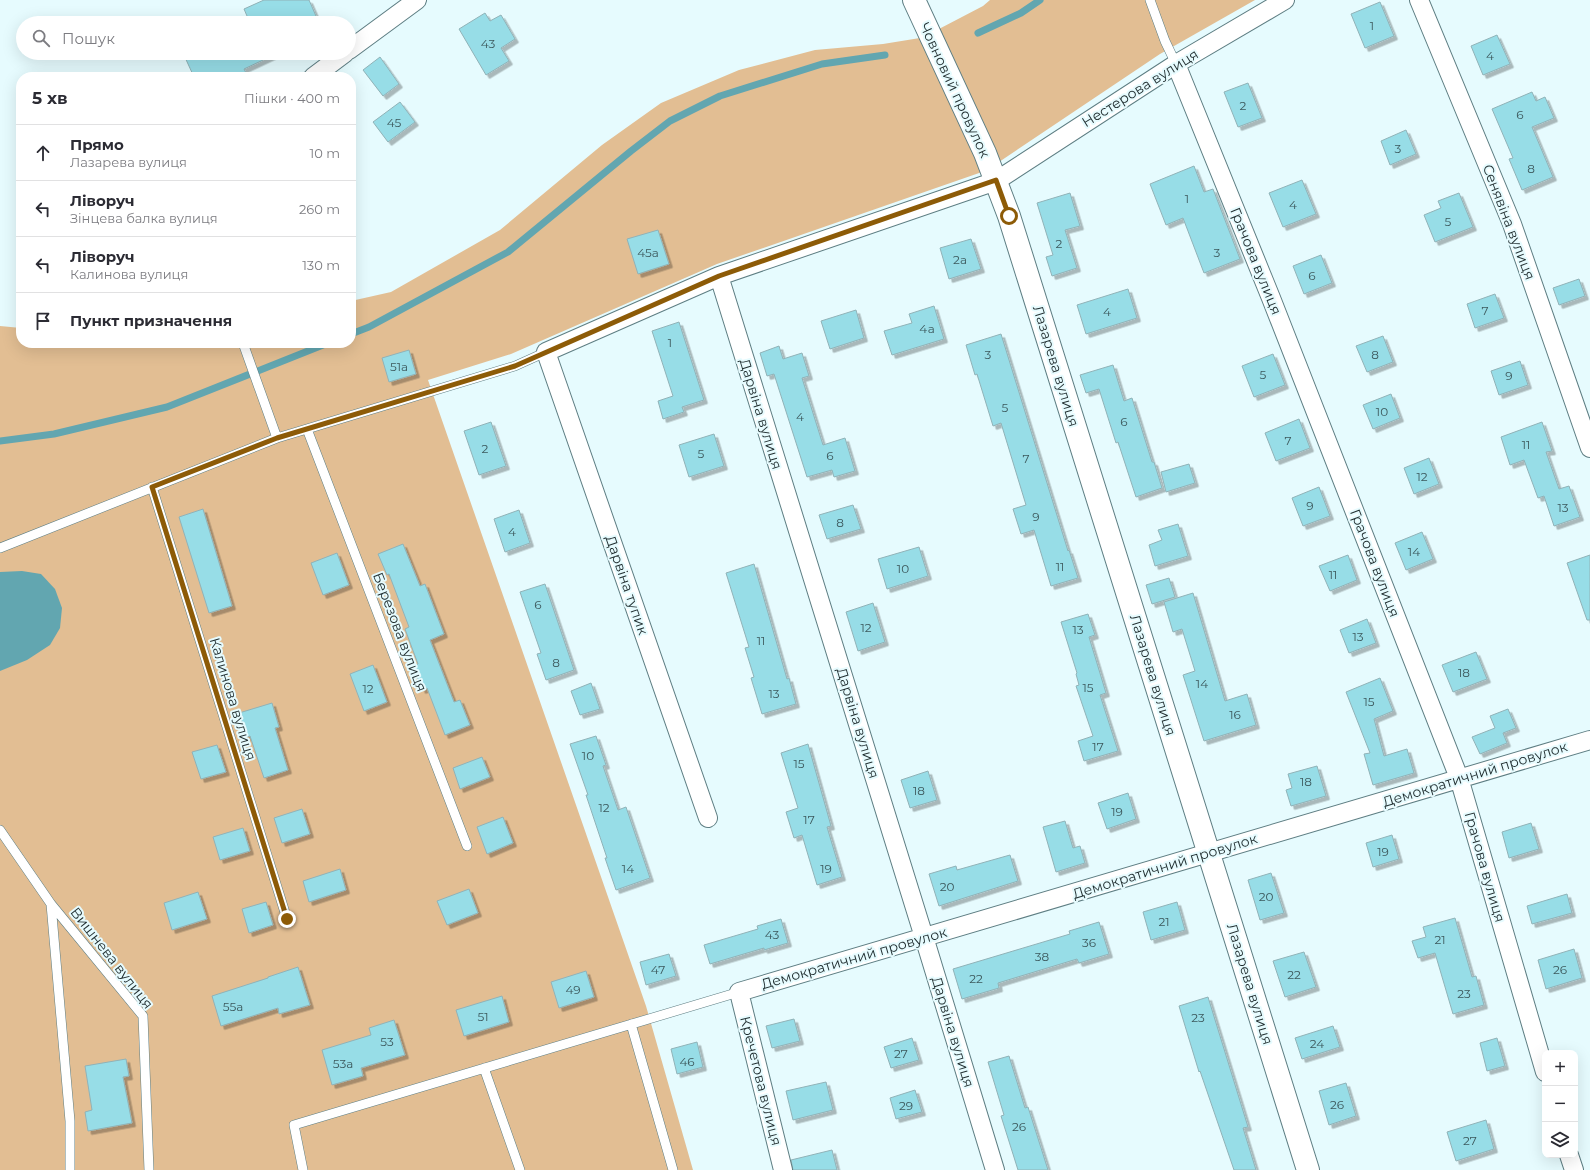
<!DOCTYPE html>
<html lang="uk">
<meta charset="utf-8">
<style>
body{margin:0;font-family:Montserrat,sans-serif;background:#f2f2f3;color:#2b2b33}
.controls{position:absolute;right:12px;bottom:12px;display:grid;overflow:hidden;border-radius:8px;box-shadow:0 4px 16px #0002}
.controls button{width:36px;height:36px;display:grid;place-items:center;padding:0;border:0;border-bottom:1px solid #e1e1e2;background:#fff;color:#2b2b33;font:20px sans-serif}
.stop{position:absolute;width:12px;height:12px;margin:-9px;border:3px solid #8d5b07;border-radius:50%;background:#fff}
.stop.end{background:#8d5b07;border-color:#fff;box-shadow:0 1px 4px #0008}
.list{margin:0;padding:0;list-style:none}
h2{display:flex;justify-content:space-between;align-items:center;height:52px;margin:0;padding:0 16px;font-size:17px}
h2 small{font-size:13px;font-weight:400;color:#7c7c81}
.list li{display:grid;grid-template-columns:26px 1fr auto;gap:12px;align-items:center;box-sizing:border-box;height:56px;padding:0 16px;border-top:1px solid #e1e1e2}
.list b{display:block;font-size:15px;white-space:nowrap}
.list p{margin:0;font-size:13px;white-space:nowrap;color:#7c7c81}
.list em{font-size:13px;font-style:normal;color:#7c7c81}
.icon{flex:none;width:22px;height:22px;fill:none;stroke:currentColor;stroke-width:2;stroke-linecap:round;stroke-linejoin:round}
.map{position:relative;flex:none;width:1590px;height:1170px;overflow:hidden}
.search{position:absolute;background:#fff;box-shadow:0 4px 16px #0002;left:16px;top:16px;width:340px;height:44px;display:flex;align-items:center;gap:10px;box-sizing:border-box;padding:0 14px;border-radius:22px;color:#7c7c81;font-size:15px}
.panel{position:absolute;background:#fff;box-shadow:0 4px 16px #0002;left:16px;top:72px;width:340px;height:276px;border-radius:16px}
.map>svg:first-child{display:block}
.green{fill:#e2be93}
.water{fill:#62a6b0}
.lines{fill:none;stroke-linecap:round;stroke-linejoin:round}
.stream{stroke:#62a6b0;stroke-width:7}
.building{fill:#97dde7;stroke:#90b2b7;filter:url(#shadow)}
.lane-casing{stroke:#5e7e83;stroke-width:10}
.street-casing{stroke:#5e7e83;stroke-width:20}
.secondary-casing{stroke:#5e7e83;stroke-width:24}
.lane{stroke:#fff;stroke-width:9}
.street{stroke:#fff;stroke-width:18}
.secondary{stroke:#fff;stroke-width:22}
.route{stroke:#8d5b07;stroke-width:5}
.labels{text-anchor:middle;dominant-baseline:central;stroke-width:4;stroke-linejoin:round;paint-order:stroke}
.number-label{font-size:12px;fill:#3c585c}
.street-label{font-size:14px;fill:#1e2b2d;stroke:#e6fbfe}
</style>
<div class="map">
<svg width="1590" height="1170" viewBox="0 0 1590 1170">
<defs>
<filter id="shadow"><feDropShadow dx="3.5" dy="3.5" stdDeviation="0" flood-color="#0004"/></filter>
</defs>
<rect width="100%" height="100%" fill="#e6fbfe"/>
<!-- green -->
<path class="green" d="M 990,0 L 1255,0 L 1160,54 L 999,162 L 937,30 L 983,6 Z
M 920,38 L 982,172 L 717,264 L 511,354 L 428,380 L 646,1006 L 693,1170 L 0,1170 L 0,326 L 21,328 L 21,343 L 351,343 L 351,301 L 391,292 L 500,230 L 602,145 L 661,103 L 739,70 L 815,50 L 883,44 Z"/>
<!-- water -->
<path class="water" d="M 22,571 L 41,574 L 55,589 L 62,608 L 60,628 L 50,645 L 27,660 L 0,671 L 0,572 Z"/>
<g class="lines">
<!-- stream -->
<path class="stream" d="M 978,33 L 1021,13 L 1040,0
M 351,334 L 369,327 L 508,252 L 631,151 L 670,121 L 720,96 L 822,64 L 885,55
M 0,441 L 54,434 L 167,407 L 328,343"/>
</g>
<!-- building -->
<path class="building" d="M 264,0 L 309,0 L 319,23 L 250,23 L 244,9 Z
M 1380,2 L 1394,36 L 1365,48 L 1351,14 Z
M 485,13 L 490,21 L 501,15 L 515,39 L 501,48 L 509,61 L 486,75 L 459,29 Z
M 1497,35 L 1510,64 L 1483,75 L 1471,46 Z
M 183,53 L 278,53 L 244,69 L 248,77 L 194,77 Z
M 380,57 L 399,84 L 383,96 L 363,70 Z
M 1248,83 L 1262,118 L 1238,127 L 1224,92 Z
M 1532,92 L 1536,101 L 1545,97 L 1554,118 L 1532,127 L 1553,177 L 1522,190 L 1509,159 L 1513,158 L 1492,109 Z
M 400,102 L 415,122 L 388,142 L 373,122 Z
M 1406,130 L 1416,154 L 1390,165 L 1381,141 Z
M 1194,166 L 1204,192 L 1213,189 L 1240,259 L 1204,273 L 1183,218 L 1166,225 L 1150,184 Z
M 1302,180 L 1316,214 L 1283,227 L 1269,193 Z
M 1070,193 L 1080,226 L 1065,230 L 1077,268 L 1052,276 L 1046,257 L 1053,255 L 1037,203 Z
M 1459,193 L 1473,227 L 1435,242 L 1424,215 L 1441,208 L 1438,201 Z
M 658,230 L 669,264 L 638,274 L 627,239 Z
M 971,239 L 981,269 L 949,279 L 940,248 Z
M 1321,255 L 1332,283 L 1304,294 L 1293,266 Z
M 1579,279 L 1585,296 L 1559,305 L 1553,288 Z
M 1128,289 L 1137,318 L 1086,334 L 1077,305 Z
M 1495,294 L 1504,318 L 1475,328 L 1467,304 Z
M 934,306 L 944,339 L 892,355 L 884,331 L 912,323 L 909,314 Z
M 856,310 L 864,338 L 830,349 L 821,321 Z
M 679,322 L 704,400 L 682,407 L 684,412 L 663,419 L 658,401 L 673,396 L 652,331 Z
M 1001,334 L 1068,551 L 1069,550 L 1078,578 L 1051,586 L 1034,530 L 1021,534 L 1013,509 L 1026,505 L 1001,423 L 993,426 L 977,374 L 975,375 L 966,345 Z
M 1383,336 L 1393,362 L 1367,372 L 1356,346 Z
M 779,346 L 783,359 L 802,353 L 809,376 L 802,378 L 823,445 L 845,438 L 855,471 L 834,477 L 832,470 L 807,477 L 774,374 L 767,376 L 760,353 Z
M 409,350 L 416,374 L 389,382 L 382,358 Z
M 1273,354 L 1285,385 L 1254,397 L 1242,366 Z
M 1520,361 L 1528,385 L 1499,395 L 1491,371 Z
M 1113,365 L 1124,401 L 1132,398 L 1152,462 L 1154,462 L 1162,488 L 1136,497 L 1118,442 L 1116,443 L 1099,389 L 1086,393 L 1080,375 Z
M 1391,394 L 1400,418 L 1373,429 L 1363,405 Z
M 1299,419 L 1310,448 L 1276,461 L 1265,433 Z
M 491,422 L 506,466 L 479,475 L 464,431 Z
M 1542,422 L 1552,451 L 1546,452 L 1559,489 L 1569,486 L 1580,517 L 1554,526 L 1544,496 L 1538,498 L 1524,460 L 1510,465 L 1501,437 Z
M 714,434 L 724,466 L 689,477 L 679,445 Z
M 1429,458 L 1439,484 L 1414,494 L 1404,468 Z
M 1189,464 L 1195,483 L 1166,492 L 1161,472 Z
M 1319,487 L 1330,516 L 1303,526 L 1292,498 Z
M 853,505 L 861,529 L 827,539 L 819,515 Z
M 203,509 L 232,606 L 209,613 L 179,517 Z
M 519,510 L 530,543 L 505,552 L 494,519 Z
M 1178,524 L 1188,556 L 1155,566 L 1149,545 L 1162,540 L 1158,530 Z
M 1422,532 L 1433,559 L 1406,570 L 1395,543 Z
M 403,544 L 420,586 L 425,584 L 444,634 L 430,640 L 454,702 L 460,700 L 470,725 L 445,735 L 427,688 L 422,690 L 413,666 L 418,664 L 405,629 L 409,627 L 389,574 L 387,575 L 378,554 Z
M 919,547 L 928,576 L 887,589 L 878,559 Z
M 337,553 L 349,585 L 323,595 L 311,563 Z
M 1348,555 L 1357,580 L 1330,591 L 1319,566 Z
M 1590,555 L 1590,620 L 1587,620 L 1567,563 Z
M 754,564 L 787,679 L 789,678 L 796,704 L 762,714 L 751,678 L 754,677 L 745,648 L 749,647 L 726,573 Z
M 1169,578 L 1175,597 L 1152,604 L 1146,585 Z
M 545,584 L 574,670 L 546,680 L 537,654 L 541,653 L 520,592 Z
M 1193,593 L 1225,701 L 1247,694 L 1256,725 L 1204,741 L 1183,675 L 1195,671 L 1182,629 L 1173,632 L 1164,602 Z
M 873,603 L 885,642 L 858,651 L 846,612 Z
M 1088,614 L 1095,635 L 1089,637 L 1106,693 L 1100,695 L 1118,751 L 1084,761 L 1078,741 L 1093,736 L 1076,686 L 1079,685 L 1076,674 L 1077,673 L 1061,622 Z
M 1367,619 L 1376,643 L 1349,653 L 1340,630 Z
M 1476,652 L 1487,679 L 1453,692 L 1442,665 Z
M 373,665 L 387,702 L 364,711 L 350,674 Z
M 1380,678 L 1393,711 L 1374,719 L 1384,756 L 1407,749 L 1414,773 L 1373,785 L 1364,754 L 1370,753 L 1346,692 Z
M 591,683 L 600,709 L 580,715 L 571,691 Z
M 272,703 L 279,727 L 275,728 L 288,770 L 264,778 L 250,736 L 247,737 L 239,713 Z
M 1508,709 L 1516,728 L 1503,733 L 1507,743 L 1480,754 L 1472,737 L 1495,728 L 1490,716 Z
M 596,736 L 606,765 L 603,766 L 618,810 L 626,807 L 650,878 L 616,890 L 605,858 L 607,858 L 586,795 L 588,795 L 570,744 Z
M 808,744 L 831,826 L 827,827 L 842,877 L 817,885 L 802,835 L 794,838 L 786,812 L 798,808 L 781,753 Z
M 217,745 L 226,772 L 201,779 L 192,752 Z
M 482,757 L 490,777 L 460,789 L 453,768 Z
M 1317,766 L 1326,796 L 1291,806 L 1286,790 L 1292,788 L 1288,774 Z
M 928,771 L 937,800 L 910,808 L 901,780 Z
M 1128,793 L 1136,819 L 1107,829 L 1098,803 Z
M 302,809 L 310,834 L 282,843 L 274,818 Z
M 503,817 L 513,843 L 487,854 L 477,827 Z
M 1065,821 L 1073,848 L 1080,846 L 1085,863 L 1056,872 L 1043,827 Z
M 1531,823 L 1539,849 L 1509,858 L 1502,832 Z
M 243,828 L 250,851 L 220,860 L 213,837 Z
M 1392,835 L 1399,859 L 1373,867 L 1366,843 Z
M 1010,855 L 1018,881 L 939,906 L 929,874 L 956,866 L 957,870 Z
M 340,869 L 346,890 L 309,902 L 303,881 Z
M 1271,873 L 1284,913 L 1260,920 L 1248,880 Z
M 469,889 L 478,913 L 447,925 L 437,901 Z
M 198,892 L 207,919 L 172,930 L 164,903 Z
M 1567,894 L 1572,913 L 1532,924 L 1527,906 Z
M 266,902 L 273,925 L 249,933 L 242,909 Z
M 1177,902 L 1185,930 L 1151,940 L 1143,912 Z
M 1455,918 L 1472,977 L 1476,976 L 1484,1005 L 1453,1014 L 1435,953 L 1418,958 L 1412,941 L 1426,937 L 1423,927 Z
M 781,919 L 788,943 L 764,950 L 764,948 L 710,964 L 704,945 L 758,929 L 757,926 Z
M 1099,922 L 1109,954 L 1079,963 L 1077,959 L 998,983 L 999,988 L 962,999 L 953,969 L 1070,934 L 1069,931 Z
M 1574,949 L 1582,978 L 1546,989 L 1538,960 Z
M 1304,952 L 1316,987 L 1285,997 L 1273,961 Z
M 669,954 L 676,976 L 646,985 L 640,962 Z
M 298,967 L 310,1005 L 279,1014 L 278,1008 L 221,1026 L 212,996 L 268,978 L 268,977 Z
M 586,971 L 594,997 L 559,1008 L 551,982 Z
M 502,996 L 509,1022 L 464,1036 L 456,1010 Z
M 1208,997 L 1248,1127 L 1243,1128 L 1256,1170 L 1234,1170 L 1200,1071 L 1199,1072 L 1179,1006 Z
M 794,1019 L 800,1041 L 772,1048 L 766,1026 Z
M 394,1020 L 405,1055 L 361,1068 L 363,1076 L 332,1085 L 322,1050 L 371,1035 L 369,1028 Z
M 1333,1026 L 1340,1047 L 1302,1059 L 1295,1038 Z
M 912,1038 L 919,1060 L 891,1068 L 884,1047 Z
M 1497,1038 L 1505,1066 L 1487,1071 L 1480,1043 Z
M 697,1042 L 703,1067 L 677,1074 L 671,1049 Z
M 1009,1056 L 1025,1108 L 1028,1107 L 1048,1170 L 1018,1170 L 1001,1116 L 1004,1115 L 988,1062 Z
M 126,1059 L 129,1076 L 123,1077 L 132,1123 L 88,1131 L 85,1112 L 92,1110 L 85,1066 Z
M 826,1082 L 833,1110 L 793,1120 L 786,1091 Z
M 1346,1083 L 1356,1116 L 1329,1125 L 1319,1091 Z
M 915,1090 L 922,1112 L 896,1119 L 890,1098 Z
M 1486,1120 L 1494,1149 L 1456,1161 L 1447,1132 Z
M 832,1150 L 837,1170 L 793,1170 L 791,1160 Z"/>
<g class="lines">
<defs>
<path id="lane" d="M 1150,0 L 1165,41 L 1176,64
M 243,343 L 277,438
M 307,429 L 467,846
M 152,487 L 287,919
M 0,548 L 277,438 L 515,366 L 546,352
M 0,830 L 51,904 L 143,1016 L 149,1170
M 51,904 L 70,1121 L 70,1170
M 631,1024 L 673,1170
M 484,1068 L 520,1170
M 303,1170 L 294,1125 L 739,992"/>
<path id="street" d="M 1419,0 L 1512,224 L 1590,448
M 349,50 L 417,0
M 1176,64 L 1271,298 L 1459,778 L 1545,1072
M 313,77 L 345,53
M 719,276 L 924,937 L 995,1170
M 708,818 L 546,352 L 719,276 L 996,181 L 1176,64 L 1285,0
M 1569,1155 L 1574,1170
M 783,1170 L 739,992 L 1590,740"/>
<path id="secondary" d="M 914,0 L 985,153 L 1009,216 L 1308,1170"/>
</defs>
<!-- lane casing -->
<use href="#lane" class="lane-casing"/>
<!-- street casing -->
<use href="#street" class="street-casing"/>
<!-- secondary casing -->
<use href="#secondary" class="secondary-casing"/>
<!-- lane -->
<use href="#lane" class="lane"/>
<!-- street -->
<use href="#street" class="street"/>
<!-- secondary -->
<use href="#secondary" class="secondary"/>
</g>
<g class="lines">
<!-- route -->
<path class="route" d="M 287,919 L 152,487 L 277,438 L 515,366 L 719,276 L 996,180 L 1009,216"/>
</g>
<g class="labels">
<!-- number labels -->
<g class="number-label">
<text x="1372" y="25">1</text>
<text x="488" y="43">43</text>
<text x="1490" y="55">4</text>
<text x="1243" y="105">2</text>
<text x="1520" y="114">6</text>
<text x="394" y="122">45</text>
<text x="1398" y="148">3</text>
<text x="1531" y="168">8</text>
<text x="1187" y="198">1</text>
<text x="1293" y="204">4</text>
<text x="1448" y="221">5</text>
<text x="1059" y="243">2</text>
<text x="648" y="252">45а</text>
<text x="1217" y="252">3</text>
<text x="960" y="259">2а</text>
<text x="1312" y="275">6</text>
<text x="1485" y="310">7</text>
<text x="1107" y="311">4</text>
<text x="927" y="328">4а</text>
<text x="670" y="342">1</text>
<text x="988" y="354">3</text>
<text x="1375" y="354">8</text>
<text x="399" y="366">51а</text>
<text x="1263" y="374">5</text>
<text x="1509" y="375">9</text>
<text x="1005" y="407">5</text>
<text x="1382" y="411">10</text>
<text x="800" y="416">4</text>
<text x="1124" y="421">6</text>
<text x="1288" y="440">7</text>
<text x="1526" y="444">11</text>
<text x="485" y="448">2</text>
<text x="701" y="453">5</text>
<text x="830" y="455">6</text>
<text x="1026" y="458">7</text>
<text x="1422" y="476">12</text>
<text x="1310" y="505">9</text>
<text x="1563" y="507">13</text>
<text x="1036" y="516">9</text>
<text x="840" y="522">8</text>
<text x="512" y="531">4</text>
<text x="1414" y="551">14</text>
<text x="1060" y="566">11</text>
<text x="903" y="568">10</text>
<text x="1333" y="574">11</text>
<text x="538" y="604">6</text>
<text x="866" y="627">12</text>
<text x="1078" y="629">13</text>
<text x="1358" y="636">13</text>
<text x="761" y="640">11</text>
<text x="556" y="662">8</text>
<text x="1464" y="672">18</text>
<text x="1202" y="683">14</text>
<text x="1088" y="687">15</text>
<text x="368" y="688">12</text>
<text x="774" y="693">13</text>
<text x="1369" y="701">15</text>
<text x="1235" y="714">16</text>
<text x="1098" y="746">17</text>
<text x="588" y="755">10</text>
<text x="799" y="763">15</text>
<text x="1306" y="781">18</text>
<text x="919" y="790">18</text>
<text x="604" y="807">12</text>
<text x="1117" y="811">19</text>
<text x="809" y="819">17</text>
<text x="1383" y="851">19</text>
<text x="628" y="868">14</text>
<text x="826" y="868">19</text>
<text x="947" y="886">20</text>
<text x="1266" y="896">20</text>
<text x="1164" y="921">21</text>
<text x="772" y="934">43</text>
<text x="1440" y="939">21</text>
<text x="1089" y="942">36</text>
<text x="1042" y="956">38</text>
<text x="658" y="969">47</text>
<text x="1560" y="969">26</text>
<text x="1294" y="974">22</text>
<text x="976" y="978">22</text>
<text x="573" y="989">49</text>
<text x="1464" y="993">23</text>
<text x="233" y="1006">55а</text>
<text x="483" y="1016">51</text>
<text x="1198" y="1017">23</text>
<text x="387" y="1041">53</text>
<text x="1317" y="1043">24</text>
<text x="901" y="1053">27</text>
<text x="687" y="1061">46</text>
<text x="343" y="1063">53а</text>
<text x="1337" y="1104">26</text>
<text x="906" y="1105">29</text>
<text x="1019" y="1126">26</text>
<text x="1470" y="1140">27</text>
</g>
<!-- street labels -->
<g class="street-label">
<text transform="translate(1140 88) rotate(-32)">Нестерова вулиця</text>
<text transform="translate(955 90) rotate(65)">Човновий провулок</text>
<text transform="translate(1509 222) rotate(69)">Сенявіна вулиця</text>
<text transform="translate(1256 261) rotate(68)">Грачова вулиця</text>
<text transform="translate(1056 366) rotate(73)">Лазарева вулиця</text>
<text transform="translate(761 414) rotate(73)">Дарвіна вулиця</text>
<text transform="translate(1375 563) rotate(69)">Грачова вулиця</text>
<text transform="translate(627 585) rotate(71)">Дарвіна тупик</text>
<text transform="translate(400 632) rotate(69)">Березова вулиця</text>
<text transform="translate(1153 675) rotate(73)">Лазарева вулиця</text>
<text transform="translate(233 699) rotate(73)">Калинова вулиця</text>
<text transform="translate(858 723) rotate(73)">Дарвіна вулиця</text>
<text transform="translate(1475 774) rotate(-17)">Демократичний провулок</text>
<text transform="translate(1165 866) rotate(-17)">Демократичний провулок</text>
<text transform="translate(1485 867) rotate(74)">Грачова вулиця</text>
<text transform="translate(112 958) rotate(52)">Вишнева вулиця</text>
<text transform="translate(854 958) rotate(-16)">Демократичний провулок</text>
<text transform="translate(1250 984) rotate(73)">Лазарева вулиця</text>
<text transform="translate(953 1032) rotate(73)">Дарвіна вулиця</text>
<text transform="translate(761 1081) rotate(76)">Кречетова вулиця</text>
</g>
</g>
</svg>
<div class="controls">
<button>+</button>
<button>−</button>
<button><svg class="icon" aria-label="layers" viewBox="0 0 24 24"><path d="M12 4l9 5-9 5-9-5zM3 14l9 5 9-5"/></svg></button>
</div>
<div class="stop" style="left:1009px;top:216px"></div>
<div class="stop end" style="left:287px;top:919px"></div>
<div class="search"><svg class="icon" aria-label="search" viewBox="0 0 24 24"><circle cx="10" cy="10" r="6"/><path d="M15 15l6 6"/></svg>Пошук</div>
<section class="panel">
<h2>5 хв<small>Пішки · 400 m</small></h2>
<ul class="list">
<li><svg class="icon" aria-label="ahead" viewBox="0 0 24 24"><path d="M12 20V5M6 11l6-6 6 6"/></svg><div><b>Прямо</b><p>Лазарева вулиця</p></div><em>10 m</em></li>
<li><svg class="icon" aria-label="left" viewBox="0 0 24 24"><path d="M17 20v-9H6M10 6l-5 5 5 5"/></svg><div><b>Ліворуч</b><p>Зінцева балка вулиця</p></div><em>260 m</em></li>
<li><svg class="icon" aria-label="left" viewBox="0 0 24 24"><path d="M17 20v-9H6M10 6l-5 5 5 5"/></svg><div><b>Ліворуч</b><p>Калинова вулиця</p></div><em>130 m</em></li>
<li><svg class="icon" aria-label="arrive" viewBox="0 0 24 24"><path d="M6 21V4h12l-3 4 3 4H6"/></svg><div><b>Пункт призначення</b></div></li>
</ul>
</section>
</div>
